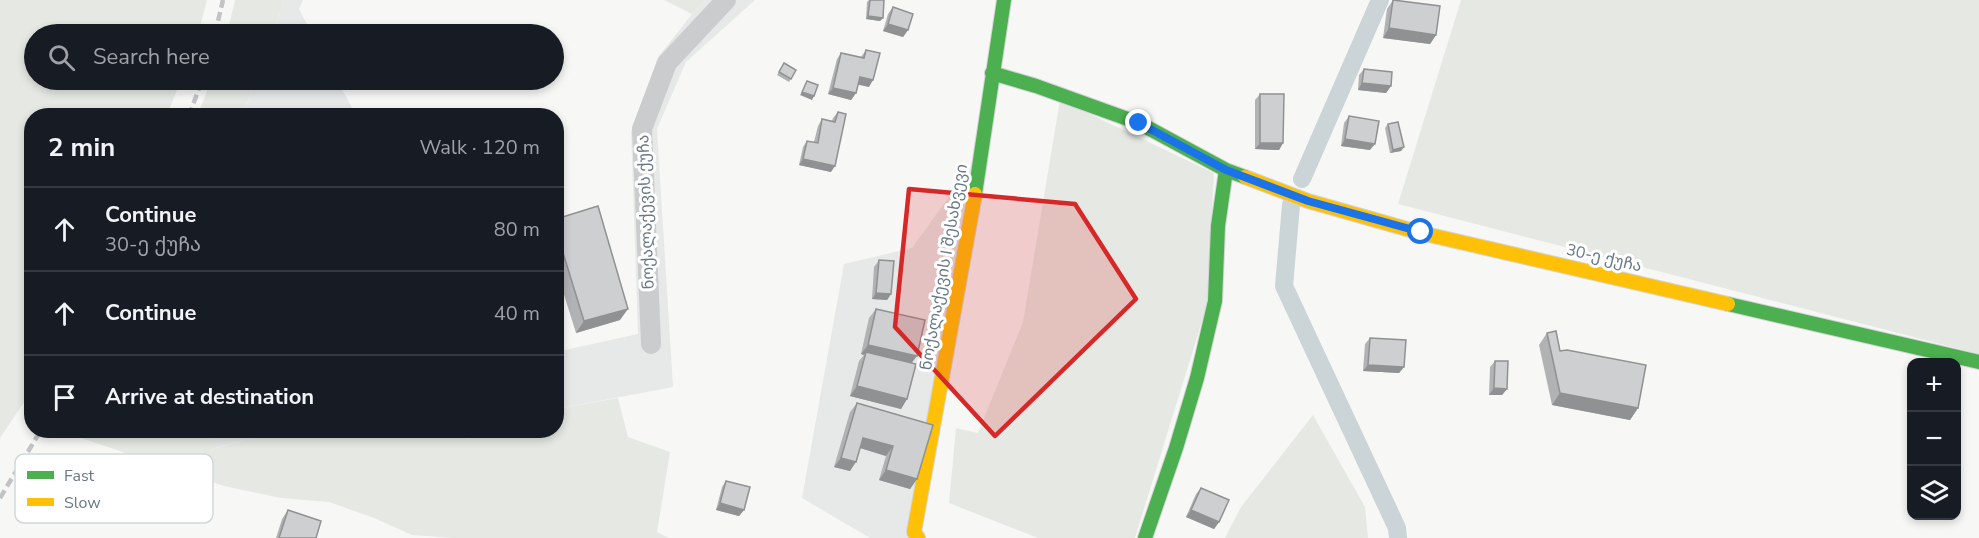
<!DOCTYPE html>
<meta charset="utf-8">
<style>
body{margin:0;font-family:"Nunito Sans","Noto Sans Georgian",sans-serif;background:#20242c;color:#f1f3f6}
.controls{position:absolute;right:18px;bottom:18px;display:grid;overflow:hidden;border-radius:12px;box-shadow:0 3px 9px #0003}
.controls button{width:54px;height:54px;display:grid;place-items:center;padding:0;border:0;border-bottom:2px solid #363941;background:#171b24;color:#f1f3f6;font:30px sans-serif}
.stop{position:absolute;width:18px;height:18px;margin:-14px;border:4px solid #1a73e8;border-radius:50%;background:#fff}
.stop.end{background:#1a73e8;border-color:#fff;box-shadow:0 2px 6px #0008}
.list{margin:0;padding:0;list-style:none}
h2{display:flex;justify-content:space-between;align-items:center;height:78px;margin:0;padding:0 24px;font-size:26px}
h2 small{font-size:20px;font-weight:400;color:#9ea1a6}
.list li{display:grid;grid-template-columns:39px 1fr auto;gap:18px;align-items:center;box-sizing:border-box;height:84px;padding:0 24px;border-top:2px solid #363941}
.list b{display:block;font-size:22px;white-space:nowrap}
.list p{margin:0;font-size:20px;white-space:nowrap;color:#9ea1a6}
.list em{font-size:20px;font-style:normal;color:#9ea1a6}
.icon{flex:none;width:33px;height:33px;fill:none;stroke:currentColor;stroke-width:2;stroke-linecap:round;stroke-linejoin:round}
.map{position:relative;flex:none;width:1979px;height:538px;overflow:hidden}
.search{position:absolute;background:#171b24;box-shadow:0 3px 9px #0003;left:24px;top:24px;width:540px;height:66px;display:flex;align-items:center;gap:15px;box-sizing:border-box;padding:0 21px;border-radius:33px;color:#9ea1a6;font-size:22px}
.panel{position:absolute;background:#171b24;box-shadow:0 3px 9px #0003;left:24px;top:108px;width:540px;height:330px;border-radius:24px}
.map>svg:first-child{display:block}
.built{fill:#e7e8e8}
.green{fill:#e6e9e3}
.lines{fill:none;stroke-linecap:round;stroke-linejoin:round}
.canal{stroke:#cbd4d6;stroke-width:18}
.fast-casing{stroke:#d3d4d5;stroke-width:16}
.slow-casing{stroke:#d3d4d5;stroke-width:16}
.street{stroke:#cbcccd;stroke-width:20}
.fast{stroke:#4caf50;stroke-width:14}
.slow{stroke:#ffc107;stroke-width:14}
.rail{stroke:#c1c3c4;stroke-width:4.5;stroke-dasharray:9 4.5;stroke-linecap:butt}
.wall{fill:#b1b2b3}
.shaded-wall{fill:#909192}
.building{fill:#cecfd0;stroke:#909192;stroke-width:1.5}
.route{stroke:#1a73e8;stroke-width:8}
.marked{fill:#d62828;fill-opacity:0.2;stroke:#d62828;stroke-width:4.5;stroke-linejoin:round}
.labels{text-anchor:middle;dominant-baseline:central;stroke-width:6;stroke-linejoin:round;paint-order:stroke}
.street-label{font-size:16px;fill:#677985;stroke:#fff}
.key{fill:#fff;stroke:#d1d7da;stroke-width:1.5}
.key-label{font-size:16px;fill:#677985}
</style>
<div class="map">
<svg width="1979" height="538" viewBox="0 0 1979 538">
<rect width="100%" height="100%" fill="#f7f7f6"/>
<!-- built -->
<path class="built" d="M 284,0 L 303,0 L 299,9 L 312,34 L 272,34 Z
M 706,0 L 755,0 L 686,62 L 657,129 L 673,387 L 557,409 L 556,352 L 638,334 L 631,131 L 658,57 L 692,14 Z
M 256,80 L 337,80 L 356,115 L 243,116 Z
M 971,166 L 909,538 L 870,538 L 802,498 L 844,264 L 912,248 Z
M 209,431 L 275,431 L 216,448 Z"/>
<!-- green -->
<path class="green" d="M 0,0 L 207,0 L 198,34 L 34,34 L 34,80 L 181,80 L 167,115 L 32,116 L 31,392 L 0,438 Z
M 235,0 L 284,0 L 272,34 L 227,34 Z
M 664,0 L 706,0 L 692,14 Z
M 1461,0 L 1979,0 L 1979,354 L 1398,204 Z
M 211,80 L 256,80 L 243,115 L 198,115 Z
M 1060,100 L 1214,173 L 1207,305 L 1135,538 L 1038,538 L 949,503 L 956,428 L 978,433 L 1023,322 Z
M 618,398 L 628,437 L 670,452 L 657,532 L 669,538 L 453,538 L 412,535 L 374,518 L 329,502 L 281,498 L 224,486 L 60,431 L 209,431 L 217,448 L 275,431 L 448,430 L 469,439 L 478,431 L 556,430 L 557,409 Z
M 1313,415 L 1365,507 L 1368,538 L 1225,538 L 1241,507 Z"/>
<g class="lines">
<!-- canal -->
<path class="canal" d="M 1302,179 L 1380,0
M 1291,205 L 1284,286 L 1397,528 L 1398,538"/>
<defs>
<path id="fast" d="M 992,73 L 1036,86 L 1139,123 L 1226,170 L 1245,177
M 975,194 L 1004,0
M 1728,304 L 1979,362
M 1145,538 L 1176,448 L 1197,378 L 1215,301 L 1218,226 L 1226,170"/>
<path id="slow" d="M 1245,177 L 1308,201 L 1421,233 L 1728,304
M 918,538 L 914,532 L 975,194"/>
</defs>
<!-- fast casing -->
<use href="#fast" class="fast-casing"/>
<!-- slow casing -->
<use href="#slow" class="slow-casing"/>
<!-- street -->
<path class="street" d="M 651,344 L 642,129 L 667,63 L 726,0"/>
<!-- fast -->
<use href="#fast" class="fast"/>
<!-- slow -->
<use href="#slow" class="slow"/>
<!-- rail -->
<path class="rail" d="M 215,34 L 223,0
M 189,116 L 202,80
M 0,498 L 41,430"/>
</g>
<!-- wall -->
<path class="wall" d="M 869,0 L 884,0 L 883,18 L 880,21 L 866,19 L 867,2 Z
M 1393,0 L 1436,35 L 1430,44 L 1383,38 L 1387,9 Z
M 893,7 L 908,30 L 903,37 L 883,31 L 888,14 Z
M 866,50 L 869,87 L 858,84 L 856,93 L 851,100 L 828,94 L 837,59 L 841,53 L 861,57 Z
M 784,63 L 791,79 L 789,82 L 777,75 Z
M 1364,69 L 1391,86 L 1386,93 L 1358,90 L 1359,75 Z
M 1260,94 L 1283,143 L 1279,150 L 1255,149 L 1255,100 Z
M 838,112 L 831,172 L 799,165 L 803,147 L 807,141 L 814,142 L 818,126 L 822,119 L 832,121 L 833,118 Z
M 1349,116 L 1370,150 L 1341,146 L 1344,123 Z
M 1388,124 L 1404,147 L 1401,151 L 1390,153 L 1385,128 Z
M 556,219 L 620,320 L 576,333 L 556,269 Z
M 879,260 L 891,294 L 887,300 L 872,299 L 874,267 Z
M 876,309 L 912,363 L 907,399 L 901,409 L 850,396 L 859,361 L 864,355 L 861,354 L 869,318 Z
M 1547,333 L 1560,351 L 1638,408 L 1630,420 L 1552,405 L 1539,345 Z
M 1370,338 L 1404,367 L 1399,373 L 1363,371 L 1365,344 Z
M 1495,361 L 1507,389 L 1502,395 L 1489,395 L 1490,367 Z
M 857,403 L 933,425 L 917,479 L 910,489 L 879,480 L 886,456 L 860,448 L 850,471 L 834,467 L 850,412 Z
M 726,481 L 744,510 L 739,516 L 716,510 L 722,487 Z
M 1201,488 L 1219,522 L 1214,529 L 1186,517 L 1196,494 Z
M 288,510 L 316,538 L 276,538 L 282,519 Z"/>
<!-- shaded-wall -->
<path class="shaded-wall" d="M 868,16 L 883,18 L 880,21 L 866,19 Z
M 888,24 L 908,30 L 903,37 L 883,31 Z
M 1389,28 L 1436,35 L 1430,44 L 1383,38 Z
M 860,77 L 873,80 L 869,87 L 855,84 Z
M 1362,83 L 1391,86 L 1386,93 L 1358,90 Z
M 833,88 L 856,93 L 851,100 L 828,94 Z
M 802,92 L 814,96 L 812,100 L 800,95 Z
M 1345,139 L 1375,144 L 1370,150 L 1341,146 Z
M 1260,143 L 1283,143 L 1279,150 L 1255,149 Z
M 1404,147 L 1401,151 L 1390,153 L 1393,150 Z
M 803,159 L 835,166 L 831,172 L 799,165 Z
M 876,293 L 891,294 L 887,300 L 872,299 Z
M 628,309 L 620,320 L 576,333 L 584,321 Z
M 868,345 L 917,356 L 910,365 L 866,352 L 864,355 L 861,354 Z
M 1368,365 L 1404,367 L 1399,373 L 1363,371 Z
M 857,386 L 907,399 L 901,409 L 850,396 Z
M 1494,388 L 1507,389 L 1502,395 L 1489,395 Z
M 1560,393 L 1638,408 L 1630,420 L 1552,405 Z
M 863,438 L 893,446 L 886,456 L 857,447 Z
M 841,458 L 856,462 L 850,471 L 834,467 Z
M 886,470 L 917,479 L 910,489 L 879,480 Z
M 720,503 L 744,510 L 739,516 L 716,510 Z
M 1191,510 L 1219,522 L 1214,529 L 1186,517 Z"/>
<!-- building -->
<path class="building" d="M 870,0 L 884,0 L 883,18 L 868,16 Z
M 1393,0 L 1440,6 L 1436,35 L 1389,28 Z
M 893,7 L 913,14 L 908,30 L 888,24 Z
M 866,50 L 880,53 L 873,80 L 860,77 L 856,93 L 833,88 L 841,53 L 864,58 Z
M 784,63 L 796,70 L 791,79 L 779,72 Z
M 1364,69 L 1392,72 L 1391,86 L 1362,83 Z
M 807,81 L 818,85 L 814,96 L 802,92 Z
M 1260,94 L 1284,94 L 1283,143 L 1260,143 Z
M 838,112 L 846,114 L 835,166 L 803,159 L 807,141 L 818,143 L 822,119 L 835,122 Z
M 1349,116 L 1379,121 L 1375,144 L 1345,139 Z
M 1398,122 L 1404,147 L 1393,150 L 1388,124 Z
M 598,206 L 628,309 L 584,321 L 556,230 L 556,219 Z
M 879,260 L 894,261 L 891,294 L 876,293 Z
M 876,309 L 925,320 L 917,356 L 868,345 Z
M 1556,331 L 1560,351 L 1567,350 L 1646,365 L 1638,408 L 1560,393 L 1547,333 Z
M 1370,338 L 1406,340 L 1404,367 L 1368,365 Z
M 866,352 L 916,364 L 907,399 L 857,386 Z
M 1495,361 L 1508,361 L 1507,389 L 1494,388 Z
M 857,403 L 933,425 L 917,479 L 886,470 L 893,446 L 863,438 L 856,462 L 841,458 Z
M 726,481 L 750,487 L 744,510 L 720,503 Z
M 1201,488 L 1229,500 L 1219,522 L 1191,510 Z
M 288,510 L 321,521 L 316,538 L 279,538 Z"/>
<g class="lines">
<!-- route -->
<path class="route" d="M 1139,123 L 1226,170 L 1308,201 L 1421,232"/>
</g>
<!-- marked area -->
<path class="marked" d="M 909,189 L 1075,204 L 1136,299 L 995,436 L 895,327 Z"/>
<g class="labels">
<!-- street labels -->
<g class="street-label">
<text transform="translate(646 212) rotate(-92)">ნოქალაქევის ქუჩა</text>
<text transform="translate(1604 258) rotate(13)">30-ე ქუჩა</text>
<text transform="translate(944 267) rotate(-80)">ნოქალაქევის I შესახვევი</text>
</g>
</g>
<!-- legend -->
<rect x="15" y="454" width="198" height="69" rx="9" class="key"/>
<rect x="27" y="471" width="27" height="8" fill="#4caf50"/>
<rect x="27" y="498" width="27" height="8" fill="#ffc107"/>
<g class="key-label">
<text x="64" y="481">Fast</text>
<text x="64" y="508">Slow</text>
</g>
</svg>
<div class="controls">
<button>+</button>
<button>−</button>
<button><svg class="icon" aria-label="layers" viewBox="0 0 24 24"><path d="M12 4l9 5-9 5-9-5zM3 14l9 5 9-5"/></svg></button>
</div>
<div class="stop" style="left:1421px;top:232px"></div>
<div class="stop end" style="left:1139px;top:123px"></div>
<div class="search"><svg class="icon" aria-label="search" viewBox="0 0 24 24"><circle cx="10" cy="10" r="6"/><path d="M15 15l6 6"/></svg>Search here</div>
<section class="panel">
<h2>2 min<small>Walk · 120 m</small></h2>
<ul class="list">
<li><svg class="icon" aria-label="ahead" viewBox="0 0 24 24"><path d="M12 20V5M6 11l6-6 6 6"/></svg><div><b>Continue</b><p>30-ე ქუჩა</p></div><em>80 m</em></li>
<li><svg class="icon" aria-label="ahead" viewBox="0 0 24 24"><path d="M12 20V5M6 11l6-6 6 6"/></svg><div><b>Continue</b></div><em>40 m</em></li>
<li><svg class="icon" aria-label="arrive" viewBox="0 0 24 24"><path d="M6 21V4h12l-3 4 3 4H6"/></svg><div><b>Arrive at destination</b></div></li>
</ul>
</section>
</div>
